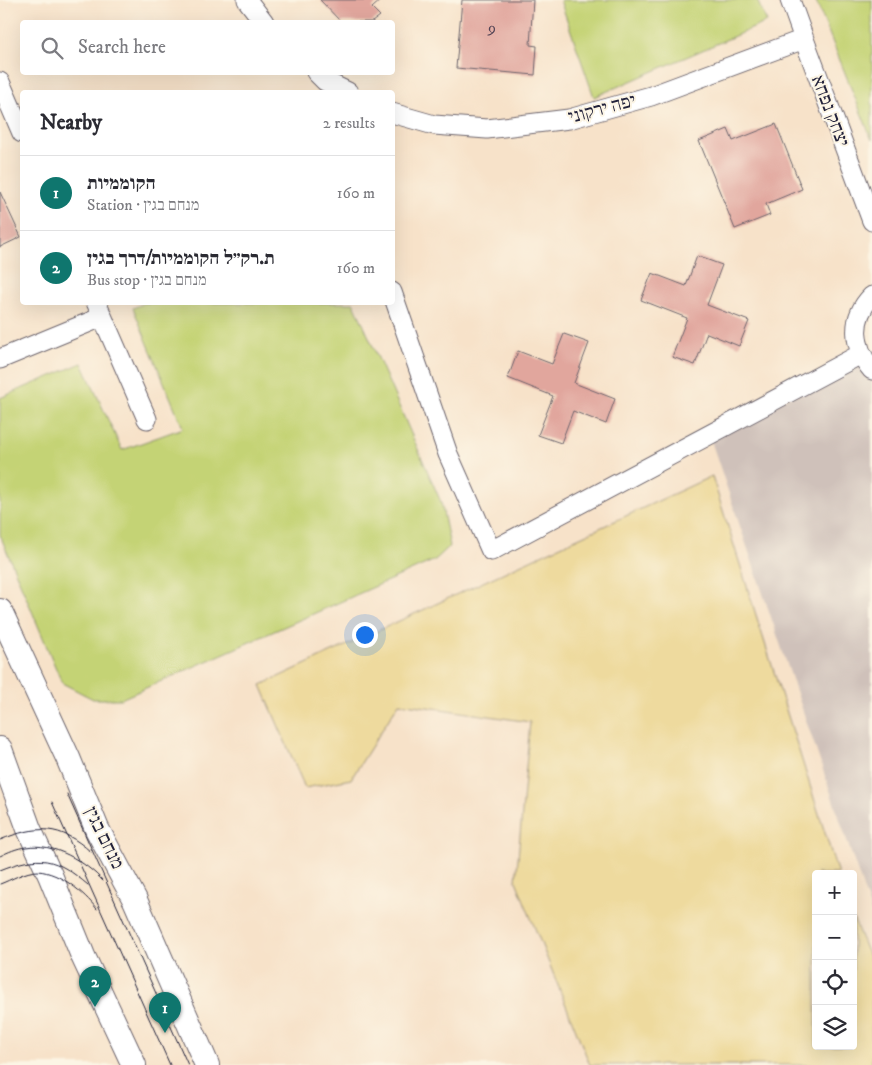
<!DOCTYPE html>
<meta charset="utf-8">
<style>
body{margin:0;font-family:"IM FELL DW Pica","Frank Ruhl Libre",serif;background:#f2f2f3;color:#2b2b33}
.controls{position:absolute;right:15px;bottom:15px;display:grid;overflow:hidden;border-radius:5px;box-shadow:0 5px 20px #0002}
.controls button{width:45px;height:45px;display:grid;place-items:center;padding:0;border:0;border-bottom:1px solid #e1e1e2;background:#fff;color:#2b2b33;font:25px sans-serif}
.you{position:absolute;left:364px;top:634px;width:18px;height:18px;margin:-12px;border:4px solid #fff;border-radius:50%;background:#1a73e8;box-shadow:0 0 0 8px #1a73e833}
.badge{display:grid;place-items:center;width:32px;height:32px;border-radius:50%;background:#0f766e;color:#fff;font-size:16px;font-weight:700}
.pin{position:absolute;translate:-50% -41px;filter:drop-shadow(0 1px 2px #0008)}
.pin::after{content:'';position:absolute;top:26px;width:18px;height:15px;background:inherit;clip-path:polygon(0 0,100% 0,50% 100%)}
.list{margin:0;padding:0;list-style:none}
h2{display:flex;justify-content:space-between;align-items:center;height:65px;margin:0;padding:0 20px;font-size:21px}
h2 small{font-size:16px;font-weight:400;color:#7c7c81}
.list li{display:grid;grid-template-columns:32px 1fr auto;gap:15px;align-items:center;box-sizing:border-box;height:75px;padding:0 20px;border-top:1px solid #e1e1e2}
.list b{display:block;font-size:19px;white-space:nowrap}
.list p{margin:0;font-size:16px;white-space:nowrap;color:#7c7c81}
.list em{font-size:16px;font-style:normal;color:#7c7c81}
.icon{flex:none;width:28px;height:28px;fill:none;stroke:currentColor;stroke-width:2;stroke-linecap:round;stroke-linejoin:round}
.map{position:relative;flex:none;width:872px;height:1065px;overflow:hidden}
.search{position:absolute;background:#fff;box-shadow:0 5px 20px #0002;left:20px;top:20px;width:375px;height:55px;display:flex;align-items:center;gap:12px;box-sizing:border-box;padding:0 18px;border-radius:5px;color:#7c7c81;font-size:19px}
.panel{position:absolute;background:#fff;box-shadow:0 5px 20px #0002;left:20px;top:90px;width:375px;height:215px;border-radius:5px}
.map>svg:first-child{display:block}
.industrial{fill:#cfc1ba}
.green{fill:#c4d375;stroke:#737a58}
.sand{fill:#eeda9e;stroke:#887e6c}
.building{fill:#e1a69d}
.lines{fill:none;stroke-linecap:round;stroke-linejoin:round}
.minor-casing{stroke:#6d656d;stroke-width:21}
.tertiary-casing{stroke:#6d656d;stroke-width:26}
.minor{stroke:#fff;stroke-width:19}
.tertiary{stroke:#fff;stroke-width:24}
.tram{stroke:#22223b;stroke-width:1}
.labels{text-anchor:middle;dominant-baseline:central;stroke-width:4;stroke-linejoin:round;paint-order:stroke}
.number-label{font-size:16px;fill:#524354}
.street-label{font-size:19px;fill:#22223b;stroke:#fcf5e5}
</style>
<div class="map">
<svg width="872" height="1065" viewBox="0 0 872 1065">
<rect width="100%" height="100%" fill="#fcf5e5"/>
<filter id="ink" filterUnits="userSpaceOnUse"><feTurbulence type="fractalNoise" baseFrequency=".02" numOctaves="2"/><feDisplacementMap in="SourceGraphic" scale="10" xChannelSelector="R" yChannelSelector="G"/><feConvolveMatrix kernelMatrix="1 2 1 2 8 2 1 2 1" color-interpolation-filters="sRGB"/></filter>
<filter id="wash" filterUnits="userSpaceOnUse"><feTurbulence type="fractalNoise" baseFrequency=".0096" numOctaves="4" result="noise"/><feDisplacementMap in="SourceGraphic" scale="20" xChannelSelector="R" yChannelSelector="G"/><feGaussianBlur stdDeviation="1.12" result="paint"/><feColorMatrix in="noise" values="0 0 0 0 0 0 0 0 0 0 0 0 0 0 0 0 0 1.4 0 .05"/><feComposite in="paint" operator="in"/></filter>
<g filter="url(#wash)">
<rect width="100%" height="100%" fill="#f7e2c9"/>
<!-- industrial -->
<path class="industrial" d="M 872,361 L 872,914 L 708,432 Z"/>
<!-- green -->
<path class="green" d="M 560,0 L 757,0 L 767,22 L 594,97 Z
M 819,0 L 872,0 L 872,140 L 816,1 Z
M 145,303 L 354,303 L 441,502 L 450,546 L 435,560 L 121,699 L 93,699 L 62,683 L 0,535 L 0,398 L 82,363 L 122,450 L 183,428 L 133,308 Z"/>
<!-- sand -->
<path class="sand" d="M 712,476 L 838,874 L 816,874 L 816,1046 L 853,1046 L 853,918 L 872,964 L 872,1065 L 590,1065 L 516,881 L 530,722 L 399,703 L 351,779 L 305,788 L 261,685 Z"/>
<g id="blocks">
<!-- building -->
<path class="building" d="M 320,0 L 381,0 L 372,8 L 380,16 L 372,22 L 341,22 Z
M 462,0 L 533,0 L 530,45 L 537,46 L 535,75 L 456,68 Z
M 776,124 L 802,189 L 766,204 L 770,215 L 735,229 L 699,141 L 728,129 L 733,141 Z
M 0,192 L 21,237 L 0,247 Z
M 697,256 L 722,265 L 707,305 L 749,321 L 739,346 L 707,333 L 695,365 L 672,357 L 687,318 L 641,300 L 652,273 L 686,286 Z
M 564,334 L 589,343 L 574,383 L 615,399 L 606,424 L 573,411 L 561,443 L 538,435 L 553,396 L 508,378 L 518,351 L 552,364 Z"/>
</g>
</g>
<g filter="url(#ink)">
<use href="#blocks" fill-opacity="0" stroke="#6d656d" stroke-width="1"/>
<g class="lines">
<defs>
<path id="minor" d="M 247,0 L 264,22
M 790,0 L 804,39 L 872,221
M 316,72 L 325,81 L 348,92
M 0,82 L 22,133
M 392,113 L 434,125 L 487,129 L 569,119 L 651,96 L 804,39
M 392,292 L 448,454 L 491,551 L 861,354
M 872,296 C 850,318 853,347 872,370
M 96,302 L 147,419
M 0,359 L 102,317"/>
<path id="tertiary" d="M 0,611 L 68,758 L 97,829 L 135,900 L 207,1065
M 0,749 L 29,829 L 50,875 L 83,956 L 134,1065"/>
</defs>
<!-- minor casing -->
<use href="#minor" class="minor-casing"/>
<!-- tertiary casing -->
<use href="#tertiary" class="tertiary-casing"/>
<!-- minor -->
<use href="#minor" class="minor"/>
<!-- tertiary -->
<use href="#tertiary" class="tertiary"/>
<!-- tram -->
<path class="tram" d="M 67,794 L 188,1065
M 52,802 L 170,1065
M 0,840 C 37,825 60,824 91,852
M 0,856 C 8,852 17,848 26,847 C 53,842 86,862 103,881
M 0,870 C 40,854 55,857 88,885
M 0,884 C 11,880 25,871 38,871 C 61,873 83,892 97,909"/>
</g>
</g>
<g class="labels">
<!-- number labels -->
<g class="number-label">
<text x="492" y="28">9</text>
</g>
<!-- street labels -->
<g class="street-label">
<text transform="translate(602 109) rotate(-15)">יפה ירקוני</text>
<text transform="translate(830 111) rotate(69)">יצחק נפחא</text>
<text transform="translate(104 838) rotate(64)">מנחם בגין</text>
</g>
</g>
</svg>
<div class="controls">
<button>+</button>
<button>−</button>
<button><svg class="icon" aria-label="locate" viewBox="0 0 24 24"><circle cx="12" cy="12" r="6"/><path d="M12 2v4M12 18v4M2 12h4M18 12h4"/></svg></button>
<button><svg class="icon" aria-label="layers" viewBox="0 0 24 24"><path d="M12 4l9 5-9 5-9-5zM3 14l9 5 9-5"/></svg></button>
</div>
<div class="you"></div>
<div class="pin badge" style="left:165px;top:1033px">1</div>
<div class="pin badge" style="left:95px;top:1007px">2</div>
<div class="search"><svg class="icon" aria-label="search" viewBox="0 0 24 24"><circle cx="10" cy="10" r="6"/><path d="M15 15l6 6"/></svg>Search here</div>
<section class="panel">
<h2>Nearby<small>2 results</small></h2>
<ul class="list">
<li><span class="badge">1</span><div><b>הקוממיות</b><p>Station · מנחם בגין</p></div><em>160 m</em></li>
<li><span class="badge">2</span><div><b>ת.רק״ל הקוממיות/דרך בגין</b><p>Bus stop · מנחם בגין</p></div><em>160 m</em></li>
</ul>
</section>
</div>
